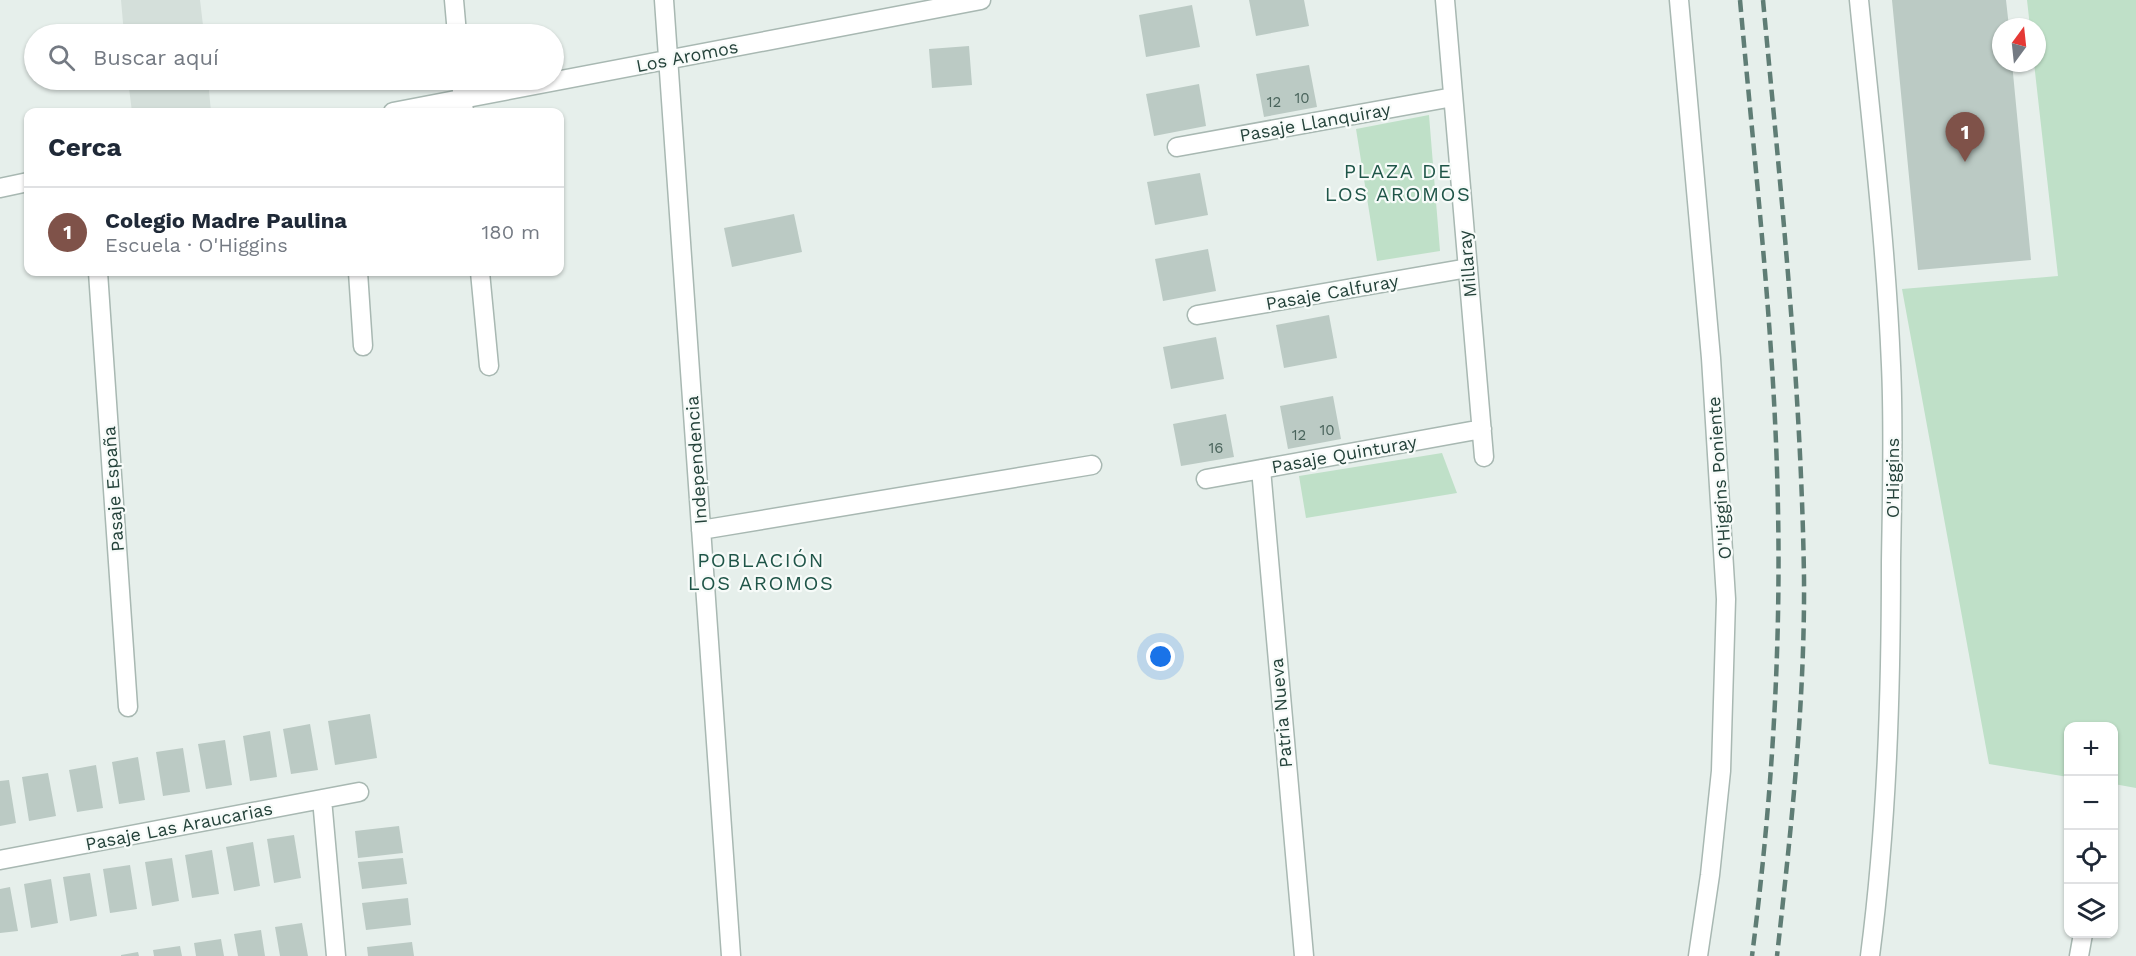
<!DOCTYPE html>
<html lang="es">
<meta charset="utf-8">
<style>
body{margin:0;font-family:"Work Sans",sans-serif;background:#f6f6f7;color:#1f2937}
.controls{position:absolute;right:18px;bottom:18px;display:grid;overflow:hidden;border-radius:12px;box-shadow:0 2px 4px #0004}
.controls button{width:54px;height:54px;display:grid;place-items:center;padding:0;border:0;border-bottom:2px solid #e0e1e3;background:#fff;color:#1f2937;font:30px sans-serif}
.compass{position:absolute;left:1992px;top:18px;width:54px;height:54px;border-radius:50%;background:#fff;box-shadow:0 2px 4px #0004;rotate:15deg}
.you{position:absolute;left:1161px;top:657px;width:21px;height:21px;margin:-15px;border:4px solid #fff;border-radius:50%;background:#1a73e8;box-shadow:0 0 0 9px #1a73e833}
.badge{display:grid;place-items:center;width:39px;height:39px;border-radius:50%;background:#7f5249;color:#fff;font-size:20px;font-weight:700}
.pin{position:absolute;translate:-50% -50px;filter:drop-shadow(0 2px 3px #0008)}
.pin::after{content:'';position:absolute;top:32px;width:21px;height:18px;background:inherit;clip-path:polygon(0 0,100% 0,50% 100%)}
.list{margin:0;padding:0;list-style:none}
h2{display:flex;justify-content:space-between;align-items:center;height:78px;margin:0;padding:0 24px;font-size:26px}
h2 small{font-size:20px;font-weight:400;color:#747a83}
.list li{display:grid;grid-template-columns:39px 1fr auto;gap:18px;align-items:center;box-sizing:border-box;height:90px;padding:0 24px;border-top:2px solid #e0e1e3}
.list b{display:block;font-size:22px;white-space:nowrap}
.list p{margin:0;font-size:20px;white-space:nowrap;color:#747a83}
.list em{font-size:20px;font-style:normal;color:#747a83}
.icon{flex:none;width:33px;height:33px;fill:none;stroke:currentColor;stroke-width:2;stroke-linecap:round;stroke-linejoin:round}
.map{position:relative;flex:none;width:2136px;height:956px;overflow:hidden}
.search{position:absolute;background:#fff;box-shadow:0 2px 4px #0004;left:24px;top:24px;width:540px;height:66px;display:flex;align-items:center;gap:15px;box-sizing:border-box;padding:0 21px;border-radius:33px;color:#747a83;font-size:22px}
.panel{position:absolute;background:#fff;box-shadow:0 2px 4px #0004;left:24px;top:108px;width:540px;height:168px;border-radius:12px}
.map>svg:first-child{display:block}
.built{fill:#d4dfda}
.green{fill:#bfe0c8}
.building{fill:#bbcac4}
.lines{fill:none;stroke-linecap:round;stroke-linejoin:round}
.service-casing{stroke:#a8b8b2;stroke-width:21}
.minor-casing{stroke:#a8b8b2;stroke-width:21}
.tertiary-casing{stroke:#a8b8b2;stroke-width:21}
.service{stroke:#fff;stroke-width:18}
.minor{stroke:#fff;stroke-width:18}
.tertiary{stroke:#fff;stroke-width:18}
.rail{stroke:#5f7d75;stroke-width:4.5;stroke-dasharray:12 6;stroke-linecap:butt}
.labels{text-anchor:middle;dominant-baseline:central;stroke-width:4.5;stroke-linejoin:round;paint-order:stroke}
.number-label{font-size:15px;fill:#4a645c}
.street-label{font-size:18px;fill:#24423a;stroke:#f7fbf9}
.neighbourhood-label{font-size:20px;letter-spacing:1.5px;fill:#1f5548;stroke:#f7fbf9}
</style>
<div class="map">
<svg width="2136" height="956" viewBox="0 0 2136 956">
<rect width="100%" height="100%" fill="#e6efeb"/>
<!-- built -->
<path class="built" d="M 121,0 L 200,0 L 204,34 L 124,34 Z
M 128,80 L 208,80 L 211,112 L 132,112 Z"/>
<!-- green -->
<path class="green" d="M 2027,0 L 2136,0 L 2136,788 L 2114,784 L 2114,726 L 2068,726 L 2068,777 L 1989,764 L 1902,289 L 2058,276 L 2034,63 L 2037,63 L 2037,27 L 2030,27 Z
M 1429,115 L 1440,251 L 1377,261 L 1356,129 Z
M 1442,453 L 1457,493 L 1306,518 L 1299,476 Z"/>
<!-- building -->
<path class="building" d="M 1249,0 L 1304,0 L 1309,26 L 1256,36 Z
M 1892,0 L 2006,0 L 2009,27 L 2001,27 L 2001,63 L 2012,63 L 2031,260 L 1918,270 Z
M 1192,5 L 1200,47 L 1146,57 L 1139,15 Z
M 969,46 L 972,85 L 932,88 L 929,49 Z
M 1309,65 L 1317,107 L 1264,117 L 1256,74 Z
M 1199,84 L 1206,126 L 1154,136 L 1146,94 Z
M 1200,173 L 1208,215 L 1155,225 L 1147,182 Z
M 794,214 L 802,252 L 732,267 L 724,228 Z
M 1208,249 L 1216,291 L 1163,301 L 1155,259 Z
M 1329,315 L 1337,358 L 1284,368 L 1276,325 Z
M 1216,337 L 1224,379 L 1171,389 L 1163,347 Z
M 1333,396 L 1341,439 L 1288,449 L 1280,406 Z
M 1226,414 L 1234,457 L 1181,466 L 1173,424 Z
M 370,714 L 377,758 L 335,765 L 328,721 Z
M 310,724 L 318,770 L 291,774 L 283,729 Z
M 270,731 L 277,777 L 250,781 L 243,736 Z
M 225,740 L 232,785 L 206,789 L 198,744 Z
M 183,748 L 190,792 L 163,796 L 156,752 Z
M 138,757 L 145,800 L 119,804 L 112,762 Z
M 96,765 L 103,808 L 77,812 L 69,770 Z
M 48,773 L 56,816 L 29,821 L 22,777 Z
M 9,780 L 16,823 L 0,826 L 0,781 Z
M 399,826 L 403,853 L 358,858 L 355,831 Z
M 294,835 L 301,878 L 274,883 L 267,839 Z
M 253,842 L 260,886 L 234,891 L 226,847 Z
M 212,850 L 219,894 L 192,898 L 185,855 Z
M 172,858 L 179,901 L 152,906 L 145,862 Z
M 403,858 L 407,884 L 362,889 L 358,862 Z
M 130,865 L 137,909 L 110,913 L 103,869 Z
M 90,873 L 97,916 L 70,921 L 63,877 Z
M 51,879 L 58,923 L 31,928 L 24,884 Z
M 10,887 L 18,931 L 0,933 L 0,889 Z
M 408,898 L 411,925 L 366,930 L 362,903 Z
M 302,923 L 308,956 L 280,956 L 275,927 Z
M 261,930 L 265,956 L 238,956 L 234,934 Z
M 221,939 L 224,956 L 196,956 L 194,943 Z
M 412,942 L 414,956 L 368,956 L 367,947 Z
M 180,946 L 182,956 L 154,956 L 153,950 Z
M 138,952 L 139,956 L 121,956 L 121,955 Z"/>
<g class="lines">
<defs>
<path id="service" d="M 358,272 L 363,346"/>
<path id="minor" d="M 454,0 L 457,34
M 664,0 L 731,956
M 1445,0 L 1484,457
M 1679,0 L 1711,358 L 1726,599 L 1721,771 L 1710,875 L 1698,956
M 461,80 L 464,112
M 393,112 L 981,0
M 1177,147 L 1453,97
M 0,188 L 28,182
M 98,272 L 128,707
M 480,272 L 489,366
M 1197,315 L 1468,268
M 1261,469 L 1304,956
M 1206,479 L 1482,429
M 701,530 L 1092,465
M 322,799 L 336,956
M 0,860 L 359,792
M 2079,956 L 2083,934"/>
<path id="tertiary" d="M 1859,0 C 1871,121 1886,243 1891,365 C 1894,430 1892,496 1891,562 C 1891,694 1887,825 1870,956"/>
</defs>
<!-- service casing -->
<use href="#service" class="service-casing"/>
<!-- minor casing -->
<use href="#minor" class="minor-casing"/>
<!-- tertiary casing -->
<use href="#tertiary" class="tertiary-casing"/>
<!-- service -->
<use href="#service" class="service"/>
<!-- minor -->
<use href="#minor" class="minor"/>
<!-- tertiary -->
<use href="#tertiary" class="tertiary"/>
<!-- rail -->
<path class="rail" d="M 1740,0 C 1755,169 1775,339 1778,509 C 1781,659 1771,808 1752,956
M 1763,0 C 1781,192 1801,384 1804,577 C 1805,703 1791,830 1777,956"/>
</g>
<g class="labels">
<!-- number labels -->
<g class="number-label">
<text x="1302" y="98">10</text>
<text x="1274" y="102">12</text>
<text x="1327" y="430">10</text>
<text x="1299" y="435">12</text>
<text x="1216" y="448">16</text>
</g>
<!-- street labels -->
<g class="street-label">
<text transform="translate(687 56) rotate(-11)">Los Aromos</text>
<text transform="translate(1315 122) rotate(-10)">Pasaje Llanquiray</text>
<text transform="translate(1467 264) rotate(-95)">Millaray</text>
<text transform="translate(1332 292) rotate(-10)">Pasaje Calfuray</text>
<text transform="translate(1344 454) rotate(-10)">Pasaje Quinturay</text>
<text transform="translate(696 460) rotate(-94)">Independencia</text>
<text transform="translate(1719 478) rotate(-94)">O'Higgins Poniente</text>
<text transform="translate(1892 478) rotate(-90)">O'Higgins</text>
<text transform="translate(113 489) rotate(-94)">Pasaje España</text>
<text transform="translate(1281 713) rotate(-95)">Patria Nueva</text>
<text transform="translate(179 826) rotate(-11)">Pasaje Las Araucarias</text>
</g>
<!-- neighbourhood labels -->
<g class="neighbourhood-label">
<text x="1398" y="171">PLAZA DE<tspan x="1398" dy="23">LOS AROMOS</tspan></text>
<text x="761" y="560">POBLACIÓN<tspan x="761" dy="23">LOS AROMOS</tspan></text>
</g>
</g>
</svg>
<div class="controls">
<button>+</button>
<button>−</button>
<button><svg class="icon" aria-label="locate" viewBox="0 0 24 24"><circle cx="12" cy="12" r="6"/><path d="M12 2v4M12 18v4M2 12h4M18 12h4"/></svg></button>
<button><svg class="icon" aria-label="layers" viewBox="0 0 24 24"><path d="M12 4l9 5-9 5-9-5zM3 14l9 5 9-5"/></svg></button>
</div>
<svg class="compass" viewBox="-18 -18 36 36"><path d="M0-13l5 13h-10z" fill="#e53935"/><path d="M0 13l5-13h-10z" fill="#747a83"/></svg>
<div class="you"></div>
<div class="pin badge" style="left:1965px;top:162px">1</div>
<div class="search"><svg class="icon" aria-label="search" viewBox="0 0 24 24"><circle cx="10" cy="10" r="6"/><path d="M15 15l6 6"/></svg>Buscar aquí</div>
<section class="panel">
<h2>Cerca<small></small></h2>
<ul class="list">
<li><span class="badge">1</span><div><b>Colegio Madre Paulina</b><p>Escuela · O'Higgins</p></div><em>180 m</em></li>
</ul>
</section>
</div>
